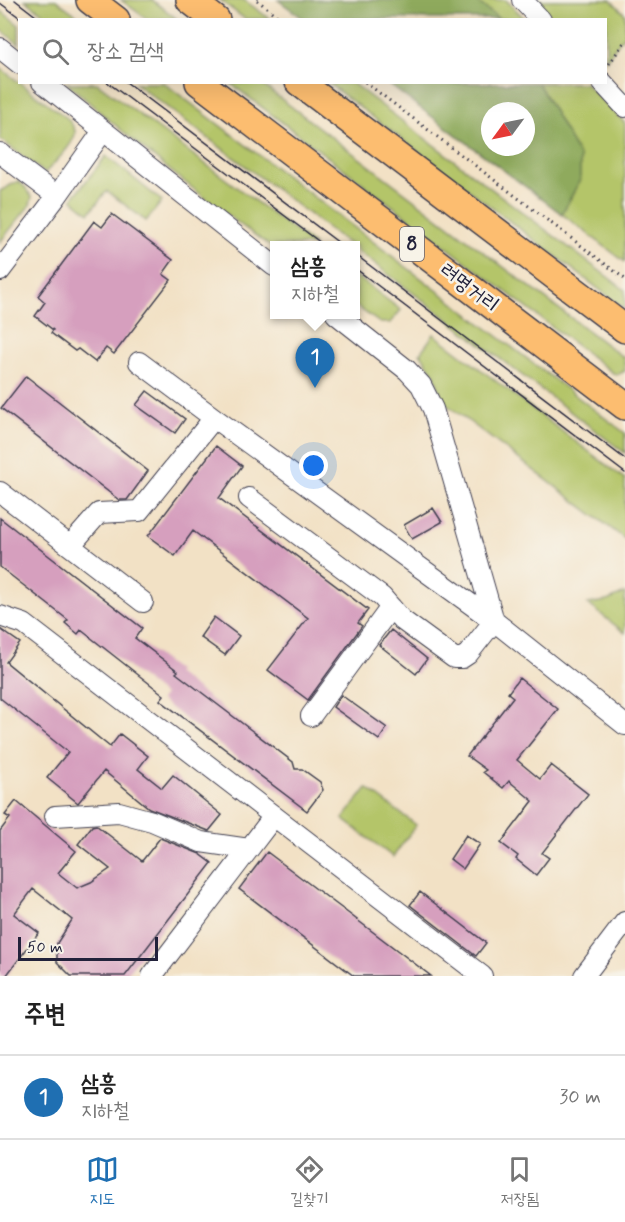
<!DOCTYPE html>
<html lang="ko">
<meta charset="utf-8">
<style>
body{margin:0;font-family:Mynerve,"Poor Story",sans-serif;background:#f2f2f2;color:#222}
.compass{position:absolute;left:481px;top:102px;width:54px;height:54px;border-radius:50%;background:#fff;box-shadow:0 6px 24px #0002;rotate:237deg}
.scale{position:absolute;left:18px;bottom:15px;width:140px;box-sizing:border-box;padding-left:6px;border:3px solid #22223b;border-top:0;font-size:16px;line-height:21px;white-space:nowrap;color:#22223b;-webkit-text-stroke:4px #f7f3e8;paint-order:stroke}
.you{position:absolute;left:314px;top:466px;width:21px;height:21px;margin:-15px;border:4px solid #fff;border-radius:50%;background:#1a73e8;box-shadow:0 0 0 9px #1a73e833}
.badge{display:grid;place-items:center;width:39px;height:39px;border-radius:50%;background:#1f6fb2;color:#fff;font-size:20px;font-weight:700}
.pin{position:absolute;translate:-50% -50px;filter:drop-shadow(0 2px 3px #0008)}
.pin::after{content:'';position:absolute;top:32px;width:21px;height:18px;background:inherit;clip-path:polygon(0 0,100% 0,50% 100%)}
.popup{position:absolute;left:270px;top:241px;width:90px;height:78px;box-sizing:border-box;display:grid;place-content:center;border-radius:0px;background:#fff;filter:drop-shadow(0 2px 4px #0005);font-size:20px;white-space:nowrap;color:#767676}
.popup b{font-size:22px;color:#222}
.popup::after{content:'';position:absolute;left:50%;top:100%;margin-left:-12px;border:12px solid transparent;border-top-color:#fff}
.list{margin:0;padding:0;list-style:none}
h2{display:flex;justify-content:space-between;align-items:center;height:78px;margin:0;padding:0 24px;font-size:26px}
h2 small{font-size:20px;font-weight:400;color:#767676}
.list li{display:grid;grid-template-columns:39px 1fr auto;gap:18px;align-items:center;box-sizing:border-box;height:84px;padding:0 24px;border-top:2px solid #e0e0e0}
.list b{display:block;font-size:22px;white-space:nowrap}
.list p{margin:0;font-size:20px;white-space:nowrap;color:#767676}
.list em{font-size:20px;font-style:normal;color:#767676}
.icon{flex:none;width:33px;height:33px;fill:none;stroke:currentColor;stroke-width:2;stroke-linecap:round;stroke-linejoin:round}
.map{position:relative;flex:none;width:625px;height:976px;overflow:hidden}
.search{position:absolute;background:#fff;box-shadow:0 6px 24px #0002;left:18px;right:18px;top:18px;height:66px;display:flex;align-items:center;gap:15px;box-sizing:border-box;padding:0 21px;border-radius:0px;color:#767676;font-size:22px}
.sheet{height:162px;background:#fff}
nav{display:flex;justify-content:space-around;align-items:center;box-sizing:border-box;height:84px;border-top:2px solid #e0e0e0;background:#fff;font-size:16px;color:#767676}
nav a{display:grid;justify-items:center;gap:3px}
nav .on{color:#1f6fb2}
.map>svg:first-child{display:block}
.green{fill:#b4c569;stroke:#6b7452;stroke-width:1.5}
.forest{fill:#8faa5d;stroke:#58664c;stroke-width:1.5;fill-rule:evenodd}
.building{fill:#d69fbe}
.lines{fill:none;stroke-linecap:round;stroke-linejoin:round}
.minor-casing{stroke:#413f50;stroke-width:22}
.highway-casing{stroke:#413f50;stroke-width:30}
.path{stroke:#413f50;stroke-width:3;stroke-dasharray:1.5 4.5;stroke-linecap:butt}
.minor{stroke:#fff;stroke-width:20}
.highway{stroke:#fcbd6f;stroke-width:27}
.tram{stroke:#22223b;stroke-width:1.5}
.labels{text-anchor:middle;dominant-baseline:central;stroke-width:5;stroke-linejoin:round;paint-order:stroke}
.shield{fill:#f7f3e8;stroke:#62616f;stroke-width:1.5}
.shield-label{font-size:20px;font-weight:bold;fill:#22223b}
.street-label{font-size:21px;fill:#22223b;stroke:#f7f3e8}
</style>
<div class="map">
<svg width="625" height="976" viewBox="0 0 625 976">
<rect width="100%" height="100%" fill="#f7f3e8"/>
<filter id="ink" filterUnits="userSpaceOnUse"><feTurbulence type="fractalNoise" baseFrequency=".0167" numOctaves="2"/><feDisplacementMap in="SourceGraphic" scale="12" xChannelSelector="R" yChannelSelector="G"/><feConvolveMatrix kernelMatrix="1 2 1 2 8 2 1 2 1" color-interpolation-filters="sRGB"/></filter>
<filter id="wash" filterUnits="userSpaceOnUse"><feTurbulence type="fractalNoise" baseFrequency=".008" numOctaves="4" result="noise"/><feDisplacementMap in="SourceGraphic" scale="24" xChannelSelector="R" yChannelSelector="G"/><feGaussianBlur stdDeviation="1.35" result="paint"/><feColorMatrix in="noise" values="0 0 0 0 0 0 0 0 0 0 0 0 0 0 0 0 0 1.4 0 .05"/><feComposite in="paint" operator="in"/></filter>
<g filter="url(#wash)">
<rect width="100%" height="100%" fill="#f2e1c5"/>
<!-- green -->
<path class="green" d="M 25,0 L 56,0 L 82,19 L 51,19 Z
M 121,0 L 152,0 L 177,19 L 147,19 Z
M 220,0 L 244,0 L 270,19 L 245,19 Z
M 475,0 L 506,0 L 525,19 L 499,19 Z
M 529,0 L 611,0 L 625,14 L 625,34 L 606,60 L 606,20 L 548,19 Z
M 0,10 L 19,25 L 19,44 L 0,29 Z
M 0,68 L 67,118 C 70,122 74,126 75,131 C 77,142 53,164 45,173 L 0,139 Z
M 67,83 L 97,83 L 314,245 L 274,246 L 274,249 C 202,198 133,142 67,83 Z
M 135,83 L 164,83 L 625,433 L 625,453 L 356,250 L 356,246 L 350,245 Z
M 230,83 L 260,83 L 624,358 L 625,371 L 617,375 L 613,373 Z
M 328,83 L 352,83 L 625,290 L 625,309 Z
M 538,83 L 585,83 L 625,123 L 625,262 L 562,214 L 580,180 Z
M 106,156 L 162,201 L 146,221 L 107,191 L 89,213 L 72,199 Z
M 18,181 L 25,187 L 32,197 L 30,205 L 0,242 L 0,191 Z
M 356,276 L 401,310 L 390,323 L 380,323 L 356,306 Z
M 434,334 L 625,479 L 625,539 L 442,401 L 435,375 L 420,353 Z
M 625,593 L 625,633 L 588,604 L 607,601 Z
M 367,788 L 416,825 L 393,857 L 343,819 Z"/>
<!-- forest -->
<path class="forest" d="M 278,0 L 475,0 L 499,19 L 304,19 Z
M 387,83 L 538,83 L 580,157 L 580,180 L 562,214 ZM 490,111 L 526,111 L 526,147 L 490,147 Z"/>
<g id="blocks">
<!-- building -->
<path class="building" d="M 112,214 L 173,260 L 163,274 L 171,280 L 114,354 L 106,348 L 95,362 L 78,349 L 75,351 L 51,333 L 53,330 L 35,316 L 45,302 L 38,296 L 94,221 L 102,227 Z
M 26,376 L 148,471 L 127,500 L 119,500 L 1,408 Z
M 147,391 L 185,419 L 175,433 L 136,405 Z
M 216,446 L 242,466 L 219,498 L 368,610 L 358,623 L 362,626 L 308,700 L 268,670 L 308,618 L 193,531 L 175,556 L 148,536 Z
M 433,508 L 442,522 L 412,539 L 404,525 Z
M 0,518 L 142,628 L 135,638 L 178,671 L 176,673 L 293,762 L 295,769 L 302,769 L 320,782 L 323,790 L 307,811 L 160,700 L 164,695 L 81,630 L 78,634 L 65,623 L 68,620 L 0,567 Z
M 214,617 L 239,636 L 225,655 L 200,637 Z
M 0,629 L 20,643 L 6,662 L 110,747 L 120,734 L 148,756 L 138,769 L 162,788 L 173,775 L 222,815 L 209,831 L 149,808 L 104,771 L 78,803 L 47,778 L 68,752 L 0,698 Z
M 391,630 L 427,659 L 416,674 L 379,645 Z
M 519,678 L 558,709 L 517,760 L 540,779 L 551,765 L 588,794 L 542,853 L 549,858 L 536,875 L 516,859 L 518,856 L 501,843 L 533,801 L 509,781 L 503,788 L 483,772 L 486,770 L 467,756 L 513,697 L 508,693 Z
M 341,695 L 387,728 L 379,740 L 333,707 Z
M 16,801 L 76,851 L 58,873 L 77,888 L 91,882 L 110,869 L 78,844 L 92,826 L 96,825 L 142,861 L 160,838 L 200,854 L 212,863 L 125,976 L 71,976 L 57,962 L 57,943 L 72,920 L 33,889 L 14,914 L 39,933 L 6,976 L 0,976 L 0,831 L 10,818 L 5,815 Z
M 466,835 L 480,844 L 463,869 L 450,859 Z
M 267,852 L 344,910 L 431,976 L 354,976 L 239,889 Z
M 420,892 L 486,943 L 476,956 L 410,905 Z"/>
</g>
</g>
<g filter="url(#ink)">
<use href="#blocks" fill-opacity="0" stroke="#413f50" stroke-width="1.5"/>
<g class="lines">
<defs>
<path id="minor" d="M 522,0 L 541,20
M 0,48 L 20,64
M 42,82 L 274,266
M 602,82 L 625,107
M 0,153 L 57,196 L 103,131
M 0,271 L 57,196
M 139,362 L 214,418 L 494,621 L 625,725
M 0,492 L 143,602
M 249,498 L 382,597 L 402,620 L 454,658 L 462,658 L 468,654 L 494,621 L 433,409 L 421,385 L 407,370 L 336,314
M 70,546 L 99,513 L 139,511 L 214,418
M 0,616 L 24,624 L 482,976
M 311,716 L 391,607
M 55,816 L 119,812 L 152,821 L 201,842 L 249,849
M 152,976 L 274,816
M 584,976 L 625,922"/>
<path id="highway" d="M 90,0 L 116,20
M 190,0 L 216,20
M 199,82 L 625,406
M 299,82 L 625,329"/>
</defs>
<!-- minor casing -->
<use href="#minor" class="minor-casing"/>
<!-- highway casing -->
<use href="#highway" class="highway-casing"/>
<!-- path -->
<path class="path" d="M 257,0 L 282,20
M 609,64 L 625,41
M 365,82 L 625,279"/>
<!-- minor -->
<use href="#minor" class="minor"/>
<!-- highway -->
<use href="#highway" class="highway"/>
<!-- tram -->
<path class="tram" d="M 15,0 L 41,20
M 0,3 L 23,20
M 107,82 L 325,246
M 126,82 L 343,246
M 356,255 L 625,459
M 356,269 L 625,473"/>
</g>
</g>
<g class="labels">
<!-- shield labels -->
<rect class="shield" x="400" y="227" width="24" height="34" rx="4.5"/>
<g class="shield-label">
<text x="412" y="244">8</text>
</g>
<!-- street labels -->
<g class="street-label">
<text transform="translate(469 288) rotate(37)">려명거리</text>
</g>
</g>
</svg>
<svg class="compass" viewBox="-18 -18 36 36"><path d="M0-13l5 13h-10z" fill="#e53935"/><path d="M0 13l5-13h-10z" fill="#767676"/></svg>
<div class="scale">50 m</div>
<div class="you"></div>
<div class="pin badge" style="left:315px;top:388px">1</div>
<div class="popup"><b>삼흥</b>지하철</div>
<div class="search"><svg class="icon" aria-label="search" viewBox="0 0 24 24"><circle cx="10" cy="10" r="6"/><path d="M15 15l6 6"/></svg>장소 검색</div>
</div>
<section class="sheet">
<h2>주변<small></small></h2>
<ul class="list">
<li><span class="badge">1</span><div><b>삼흥</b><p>지하철</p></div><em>30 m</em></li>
</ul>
</section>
<nav>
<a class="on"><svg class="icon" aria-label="map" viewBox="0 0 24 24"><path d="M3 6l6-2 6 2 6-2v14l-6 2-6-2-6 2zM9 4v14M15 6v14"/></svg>지도</a>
<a><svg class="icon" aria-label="directions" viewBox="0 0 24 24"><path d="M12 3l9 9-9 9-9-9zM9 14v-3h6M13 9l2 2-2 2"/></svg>길찾기</a>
<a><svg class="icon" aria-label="saved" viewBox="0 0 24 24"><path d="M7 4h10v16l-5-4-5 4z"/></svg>저장됨</a>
</nav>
